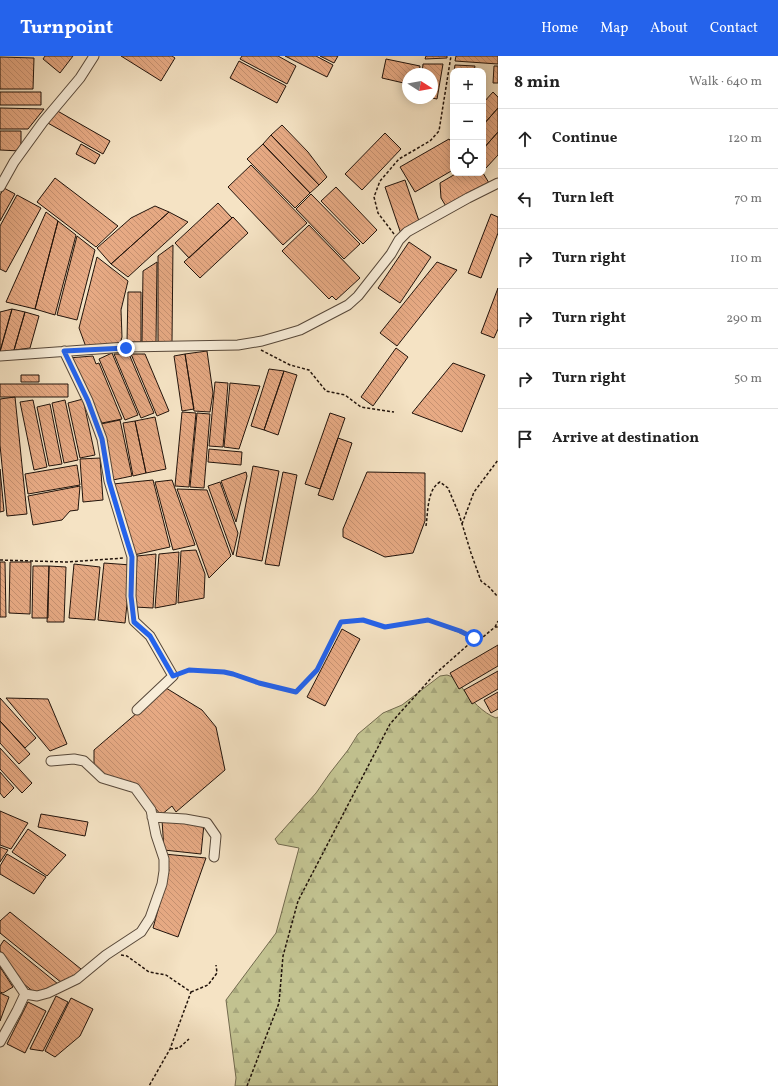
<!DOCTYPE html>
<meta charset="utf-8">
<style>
body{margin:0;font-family:Vollkorn,serif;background:#f6f6f6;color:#222}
.controls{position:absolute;right:12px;top:12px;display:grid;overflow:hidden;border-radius:8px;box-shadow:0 2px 10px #0003}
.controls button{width:36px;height:36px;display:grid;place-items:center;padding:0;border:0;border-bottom:1px solid #e0e0e0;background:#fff;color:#222;font:20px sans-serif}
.compass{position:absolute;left:402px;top:12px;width:36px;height:36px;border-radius:50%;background:#fff;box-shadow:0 2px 10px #0003;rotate:101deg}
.stop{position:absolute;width:12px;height:12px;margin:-9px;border:3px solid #2563eb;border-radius:50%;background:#fff}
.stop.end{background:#2563eb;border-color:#fff;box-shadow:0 1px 4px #0008}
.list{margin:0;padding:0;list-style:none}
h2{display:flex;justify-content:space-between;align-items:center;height:52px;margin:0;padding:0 16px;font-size:17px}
h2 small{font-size:13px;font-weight:400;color:#767676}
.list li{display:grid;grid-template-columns:26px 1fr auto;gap:12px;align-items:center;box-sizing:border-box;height:60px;padding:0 16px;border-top:1px solid #e0e0e0}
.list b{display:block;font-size:15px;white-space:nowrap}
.list em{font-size:13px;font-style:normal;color:#767676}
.icon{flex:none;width:22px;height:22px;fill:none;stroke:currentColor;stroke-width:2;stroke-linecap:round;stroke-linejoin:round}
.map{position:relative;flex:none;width:498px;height:1030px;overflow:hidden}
header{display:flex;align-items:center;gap:24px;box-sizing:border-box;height:56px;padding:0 20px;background:#2563eb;color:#fff}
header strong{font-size:19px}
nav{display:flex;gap:22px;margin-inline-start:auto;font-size:14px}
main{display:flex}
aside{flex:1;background:#fff}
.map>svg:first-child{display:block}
.forest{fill:url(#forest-firs);stroke:#726a4e}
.building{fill:url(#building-back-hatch);stroke:#21130b}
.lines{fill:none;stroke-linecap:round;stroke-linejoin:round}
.minor-casing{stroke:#564739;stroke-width:11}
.path{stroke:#21130b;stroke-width:1.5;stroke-dasharray:3 2;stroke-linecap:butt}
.minor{stroke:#f8edd9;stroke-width:9}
.route{stroke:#2563eb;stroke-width:5}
</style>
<header>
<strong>Turnpoint</strong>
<nav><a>Home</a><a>Map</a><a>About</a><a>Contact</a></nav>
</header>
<main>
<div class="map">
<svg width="498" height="1030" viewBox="0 0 498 1030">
<defs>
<pattern id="forest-firs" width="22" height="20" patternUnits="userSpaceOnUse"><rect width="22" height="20" fill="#c2c290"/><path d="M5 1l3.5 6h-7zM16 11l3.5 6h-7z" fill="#a6a67b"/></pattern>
<pattern id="building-back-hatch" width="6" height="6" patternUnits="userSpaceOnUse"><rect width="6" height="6" fill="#e7aa84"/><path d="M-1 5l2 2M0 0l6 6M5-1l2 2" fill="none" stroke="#c69171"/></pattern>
</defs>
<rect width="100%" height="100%" fill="#f5e3c4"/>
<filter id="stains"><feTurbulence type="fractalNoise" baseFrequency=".005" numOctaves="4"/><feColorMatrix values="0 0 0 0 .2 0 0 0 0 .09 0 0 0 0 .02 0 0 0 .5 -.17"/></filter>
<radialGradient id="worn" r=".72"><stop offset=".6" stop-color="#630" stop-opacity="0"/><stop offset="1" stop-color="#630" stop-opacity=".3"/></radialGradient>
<!-- forest -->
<path class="forest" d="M 447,619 C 457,622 457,625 463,633 C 471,644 483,657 496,662 L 498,661 L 498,1030 L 235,1030 L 236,1022 L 226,944 L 276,877 L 299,792 L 278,788 L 275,783 L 316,737 L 330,717 L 348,694 L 358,678 L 383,657 L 402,649 L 440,620 Z"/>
<!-- building -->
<path class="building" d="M 45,0 L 73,0 L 60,17 L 43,3 Z
M 121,0 L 172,0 L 175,2 L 161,25 Z
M 242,0 L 278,0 L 296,10 L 287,28 L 240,3 Z
M 285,0 L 316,0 L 333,9 L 327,21 Z
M 320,0 L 338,0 L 334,7 Z
M 426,0 L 447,0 L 447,2 L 425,3 Z
M 456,0 L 498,0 L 498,8 L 455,5 Z
M 0,1 L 34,2 L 33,33 L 0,33 Z
M 386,3 L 420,10 L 419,18 L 408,18 L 408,28 L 382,22 Z
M 239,5 L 286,30 L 277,47 L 230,22 Z
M 423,8 L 443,8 L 437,43 L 432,42 L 432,18 L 422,18 Z
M 455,9 L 475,10 L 474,15 L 454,15 Z
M 494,10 L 498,10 L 498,27 L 493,27 Z
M 0,36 L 41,36 L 41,49 L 0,49 Z
M 493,36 L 498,41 L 498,52 L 483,69 L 483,47 Z
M 0,52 L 44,53 L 28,73 L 0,73 Z
M 498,52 L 498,76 L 483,93 L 483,69 Z
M 54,53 L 110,85 L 103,98 L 46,66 Z
M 282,69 L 308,96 L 327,121 L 319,129 L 271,79 Z
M 0,75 L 21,75 L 21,95 L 0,94 Z
M 498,76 L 498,99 L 486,112 L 483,110 L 483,93 Z
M 385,77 L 401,93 L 362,134 L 345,118 Z
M 271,79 L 319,129 L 310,137 L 263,88 Z
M 449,83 L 453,88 L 453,114 L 415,136 L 400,111 Z
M 81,88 L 100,99 L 95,108 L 76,98 Z
M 263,88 L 310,137 L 295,152 L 247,103 Z
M 251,109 L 307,167 L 283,189 L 228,131 Z
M 457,117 L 483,117 L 489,127 L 447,152 L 441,142 L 440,127 Z
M 55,122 L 118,170 L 96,191 L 37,146 Z
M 405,124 L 419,165 L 401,178 L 385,131 Z
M 336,131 L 377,174 L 363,188 L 321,145 Z
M 4,132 L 15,138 L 0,165 L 0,139 Z
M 311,138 L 360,188 L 344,203 L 296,153 Z
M 17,139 L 41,152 L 6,216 L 0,213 L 0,170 Z
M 218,147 L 232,162 L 189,202 L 175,187 Z
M 155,150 L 169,156 L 111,208 L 97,192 L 131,162 Z
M 46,156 L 58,165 L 35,253 L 6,246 Z
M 169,156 L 188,166 L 128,221 L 111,208 Z
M 491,158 L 498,161 L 498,177 L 481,222 L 468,217 Z
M 233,161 L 248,177 L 200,222 L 184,206 Z
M 58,165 L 76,179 L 55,259 L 35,253 Z
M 309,169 L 360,222 L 336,244 L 332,240 L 329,243 L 282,195 Z
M 77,180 L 95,194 L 77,264 L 57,259 Z
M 409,186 L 431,201 L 400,247 L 378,232 Z
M 173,189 L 172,286 L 158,286 L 158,200 Z
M 97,201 L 128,225 L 121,254 L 122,281 L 120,288 L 86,291 L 79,272 Z
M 157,206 L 156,286 L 142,286 L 143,215 Z
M 437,206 L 457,214 L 397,290 L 380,277 Z
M 498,232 L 498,273 L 494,282 L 481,277 Z
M 128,236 L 141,236 L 141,286 L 127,286 Z
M 12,253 L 0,295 L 0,256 Z
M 12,253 L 25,256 L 14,294 L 0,296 Z
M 25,256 L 39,260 L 30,292 L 14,294 Z
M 396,292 L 408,301 L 373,350 L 361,341 Z
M 207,295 L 213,337 L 210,356 L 194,355 L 185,298 Z
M 112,297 L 138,359 L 125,364 L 99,303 Z
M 114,298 L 129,298 L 154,357 L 141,362 Z
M 131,298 L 145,298 L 169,355 L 157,360 Z
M 185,298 L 194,353 L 182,355 L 174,300 Z
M 93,300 L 96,308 L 99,307 L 122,363 L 102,367 L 68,302 Z
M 453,307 L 485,319 L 462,376 L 412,357 Z
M 269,313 L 284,315 L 264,374 L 251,370 Z
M 284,315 L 297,319 L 278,379 L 264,374 Z
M 21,319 L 39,319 L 39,326 L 21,326 Z
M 215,326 L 228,327 L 223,391 L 209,390 Z
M 230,327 L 260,330 L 239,393 L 224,391 Z
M 0,328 L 68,328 L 68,341 L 0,341 Z
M 15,341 L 27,458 L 7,460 L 0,389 L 0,343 Z
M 83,343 L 95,399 L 80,402 L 68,347 Z
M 33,344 L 47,411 L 34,414 L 20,346 Z
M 65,344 L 78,404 L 64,407 L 52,347 Z
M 50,348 L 62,408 L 49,410 L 37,351 Z
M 182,356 L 196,357 L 189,431 L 175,430 Z
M 197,357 L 210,358 L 204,432 L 190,431 Z
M 330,357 L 345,362 L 320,433 L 305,428 Z
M 155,361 L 166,413 L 146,417 L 135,365 Z
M 120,364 L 132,420 L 113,424 L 101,368 Z
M 135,365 L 146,417 L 133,420 L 123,367 Z
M 338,382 L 352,387 L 333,444 L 318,439 Z
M 209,393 L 242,396 L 241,409 L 208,406 Z
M 100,402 L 103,444 L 83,446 L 80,403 Z
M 77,409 L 80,429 L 28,438 L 25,418 Z
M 253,410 L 279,415 L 262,505 L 236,500 Z
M 0,413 L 4,455 L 0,456 Z
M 246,416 L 247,420 L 236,466 L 221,425 Z
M 283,416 L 297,419 L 279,510 L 265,508 Z
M 367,416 L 425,417 L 425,465 L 413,497 L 385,501 L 343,481 L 343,473 Z
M 153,424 L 170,491 L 134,499 L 113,428 Z
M 172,424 L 195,489 L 173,494 L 155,426 Z
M 220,426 L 238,477 L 233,499 L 208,430 Z
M 80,430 L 78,454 L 70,455 L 62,464 L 33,469 L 28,440 Z
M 177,433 L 207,434 L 231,500 L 209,522 Z
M 196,494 L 205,518 L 204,542 L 178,547 L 181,495 Z
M 179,496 L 176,548 L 155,552 L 159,498 Z
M 156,498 L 153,552 L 135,551 L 137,500 Z
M 0,506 L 5,506 L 6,561 L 0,561 Z
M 10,506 L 31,506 L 30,558 L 9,557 Z
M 104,507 L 131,509 L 125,567 L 98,564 Z
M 74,508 L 100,511 L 95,564 L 69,562 Z
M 33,510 L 49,510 L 48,562 L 32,562 Z
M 49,510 L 66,511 L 64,566 L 47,566 Z
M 342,573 L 360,583 L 325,650 L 307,641 Z
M 498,589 L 498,610 L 459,633 L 450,617 Z
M 498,615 L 498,633 L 472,648 L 464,634 Z
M 166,632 L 202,654 L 216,671 L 225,714 L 176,756 L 172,750 L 161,759 L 136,730 L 102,718 L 94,710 L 94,694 Z
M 498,636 L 498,653 L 491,657 L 484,644 Z
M 0,642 L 36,682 L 25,692 L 0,665 Z
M 6,642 L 48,643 L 67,688 L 50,695 Z
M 0,665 L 30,698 L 19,708 L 0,687 Z
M 0,692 L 32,727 L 22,737 L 0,713 Z
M 0,716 L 14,732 L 4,742 L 0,737 Z
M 0,755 L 28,767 L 11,793 L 0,789 Z
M 41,758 L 88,766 L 85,780 L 38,771 Z
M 162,764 L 204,768 L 201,798 L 164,794 Z
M 28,773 L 66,799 L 47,820 L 12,796 Z
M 0,791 L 8,794 L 0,806 Z
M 7,798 L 46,821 L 34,838 L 0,818 L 0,810 Z
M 164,798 L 206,802 L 178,881 L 153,872 L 169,814 Z
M 10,856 L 81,913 L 73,923 L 62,927 L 0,877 L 0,865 Z
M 4,884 L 58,928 L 35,937 L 19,924 L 0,895 L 0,890 Z
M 0,911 L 13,931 L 3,937 L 0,936 Z
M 0,937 L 9,941 L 0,965 Z
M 56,940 L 68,946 L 43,995 L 30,993 Z
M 71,942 L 93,953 L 80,980 L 55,1001 L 45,995 Z
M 28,946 L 46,955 L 25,997 L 7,988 Z"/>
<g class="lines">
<defs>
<path id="minor" d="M 0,131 L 14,106 L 43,66 L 80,22 L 94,0
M 64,295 L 88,345 L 102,383 L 109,425 L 132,501 L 131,540 L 134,565 L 150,580 L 173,620 L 137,654
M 0,300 L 126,291 L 238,289 L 262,285 L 283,279 L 300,274 L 348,249 L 358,240 L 391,198 L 399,184 L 407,176 L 468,142 L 498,127
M 152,761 L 185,763 L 207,767 L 216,780 L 214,801
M 0,901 L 25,938 L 37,940 L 48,937 L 77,923 L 106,899 L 141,876 L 150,862 L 162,828 L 164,815 L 164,803 L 156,779 L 151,754 L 135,732 L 102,722 L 84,705 L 74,703 L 51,705
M 0,986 L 17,955 L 25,938"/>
</defs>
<!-- minor casing -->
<use href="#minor" class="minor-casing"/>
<!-- path -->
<path class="path" d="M 394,178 L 378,157 L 374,141 L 380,125 L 399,103 L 430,85 L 439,75 L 451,0
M 261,294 L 290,309 L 309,314 L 326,335 L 345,339 L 361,351 L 394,356
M 462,468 L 474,436 L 498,404
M 426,470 C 428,457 427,433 440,426 L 448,432 L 459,458 L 471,497 L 481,525 L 489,531 L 498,541
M 0,504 L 67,506 L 124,502
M 495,571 L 498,565
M 181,617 L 189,614 L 224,616 L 233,618 L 259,627 L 296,636 L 317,614 L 341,566 L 363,564 L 385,571 L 428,564 L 474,582 L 483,581 L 495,571 L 498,571
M 121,899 L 127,900 L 149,916 L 166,919 L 191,936 L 170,993 L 149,1030
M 191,936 L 208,929 L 217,917 L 216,909
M 170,993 L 179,992 L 189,983
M 247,1030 L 279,947 L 283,900 L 298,845 L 390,668 L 434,619 L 469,588 L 474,582"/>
<!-- minor -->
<use href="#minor" class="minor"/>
</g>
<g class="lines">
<!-- route -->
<path class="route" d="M 126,292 L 64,295 L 88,345 L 102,383 L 109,425 L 123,472 L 132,501 L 131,540 L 134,566 L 150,580 L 173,620 L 189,614 L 224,616 L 233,618 L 259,627 L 296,636 L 317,614 L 341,566 L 363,564 L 385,571 L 428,564 L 460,575 L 474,582"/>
</g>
<rect width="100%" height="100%" filter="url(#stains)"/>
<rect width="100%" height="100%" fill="url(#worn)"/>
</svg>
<div class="controls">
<button>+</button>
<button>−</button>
<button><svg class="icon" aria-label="locate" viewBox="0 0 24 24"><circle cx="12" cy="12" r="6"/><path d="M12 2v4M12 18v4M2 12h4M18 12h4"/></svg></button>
</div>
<svg class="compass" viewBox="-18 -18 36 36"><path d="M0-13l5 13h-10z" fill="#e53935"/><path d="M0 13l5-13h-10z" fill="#767676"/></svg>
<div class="stop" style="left:474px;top:582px"></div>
<div class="stop end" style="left:126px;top:292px"></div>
</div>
<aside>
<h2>8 min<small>Walk · 640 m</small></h2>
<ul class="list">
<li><svg class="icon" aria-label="ahead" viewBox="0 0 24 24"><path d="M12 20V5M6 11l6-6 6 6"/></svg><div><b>Continue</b></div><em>120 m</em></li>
<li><svg class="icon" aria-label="left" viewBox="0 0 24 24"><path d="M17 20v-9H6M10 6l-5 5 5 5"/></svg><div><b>Turn left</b></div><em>70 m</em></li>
<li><svg class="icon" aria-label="right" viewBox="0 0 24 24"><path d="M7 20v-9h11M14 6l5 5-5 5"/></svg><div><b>Turn right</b></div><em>110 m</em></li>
<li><svg class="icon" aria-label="right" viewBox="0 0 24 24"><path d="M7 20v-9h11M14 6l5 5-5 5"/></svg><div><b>Turn right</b></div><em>290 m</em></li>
<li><svg class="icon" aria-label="right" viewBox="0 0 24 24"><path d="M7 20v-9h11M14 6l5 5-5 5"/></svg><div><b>Turn right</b></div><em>50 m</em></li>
<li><svg class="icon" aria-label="arrive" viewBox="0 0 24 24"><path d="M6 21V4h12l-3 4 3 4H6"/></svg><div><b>Arrive at destination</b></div></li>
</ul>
</aside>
</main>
